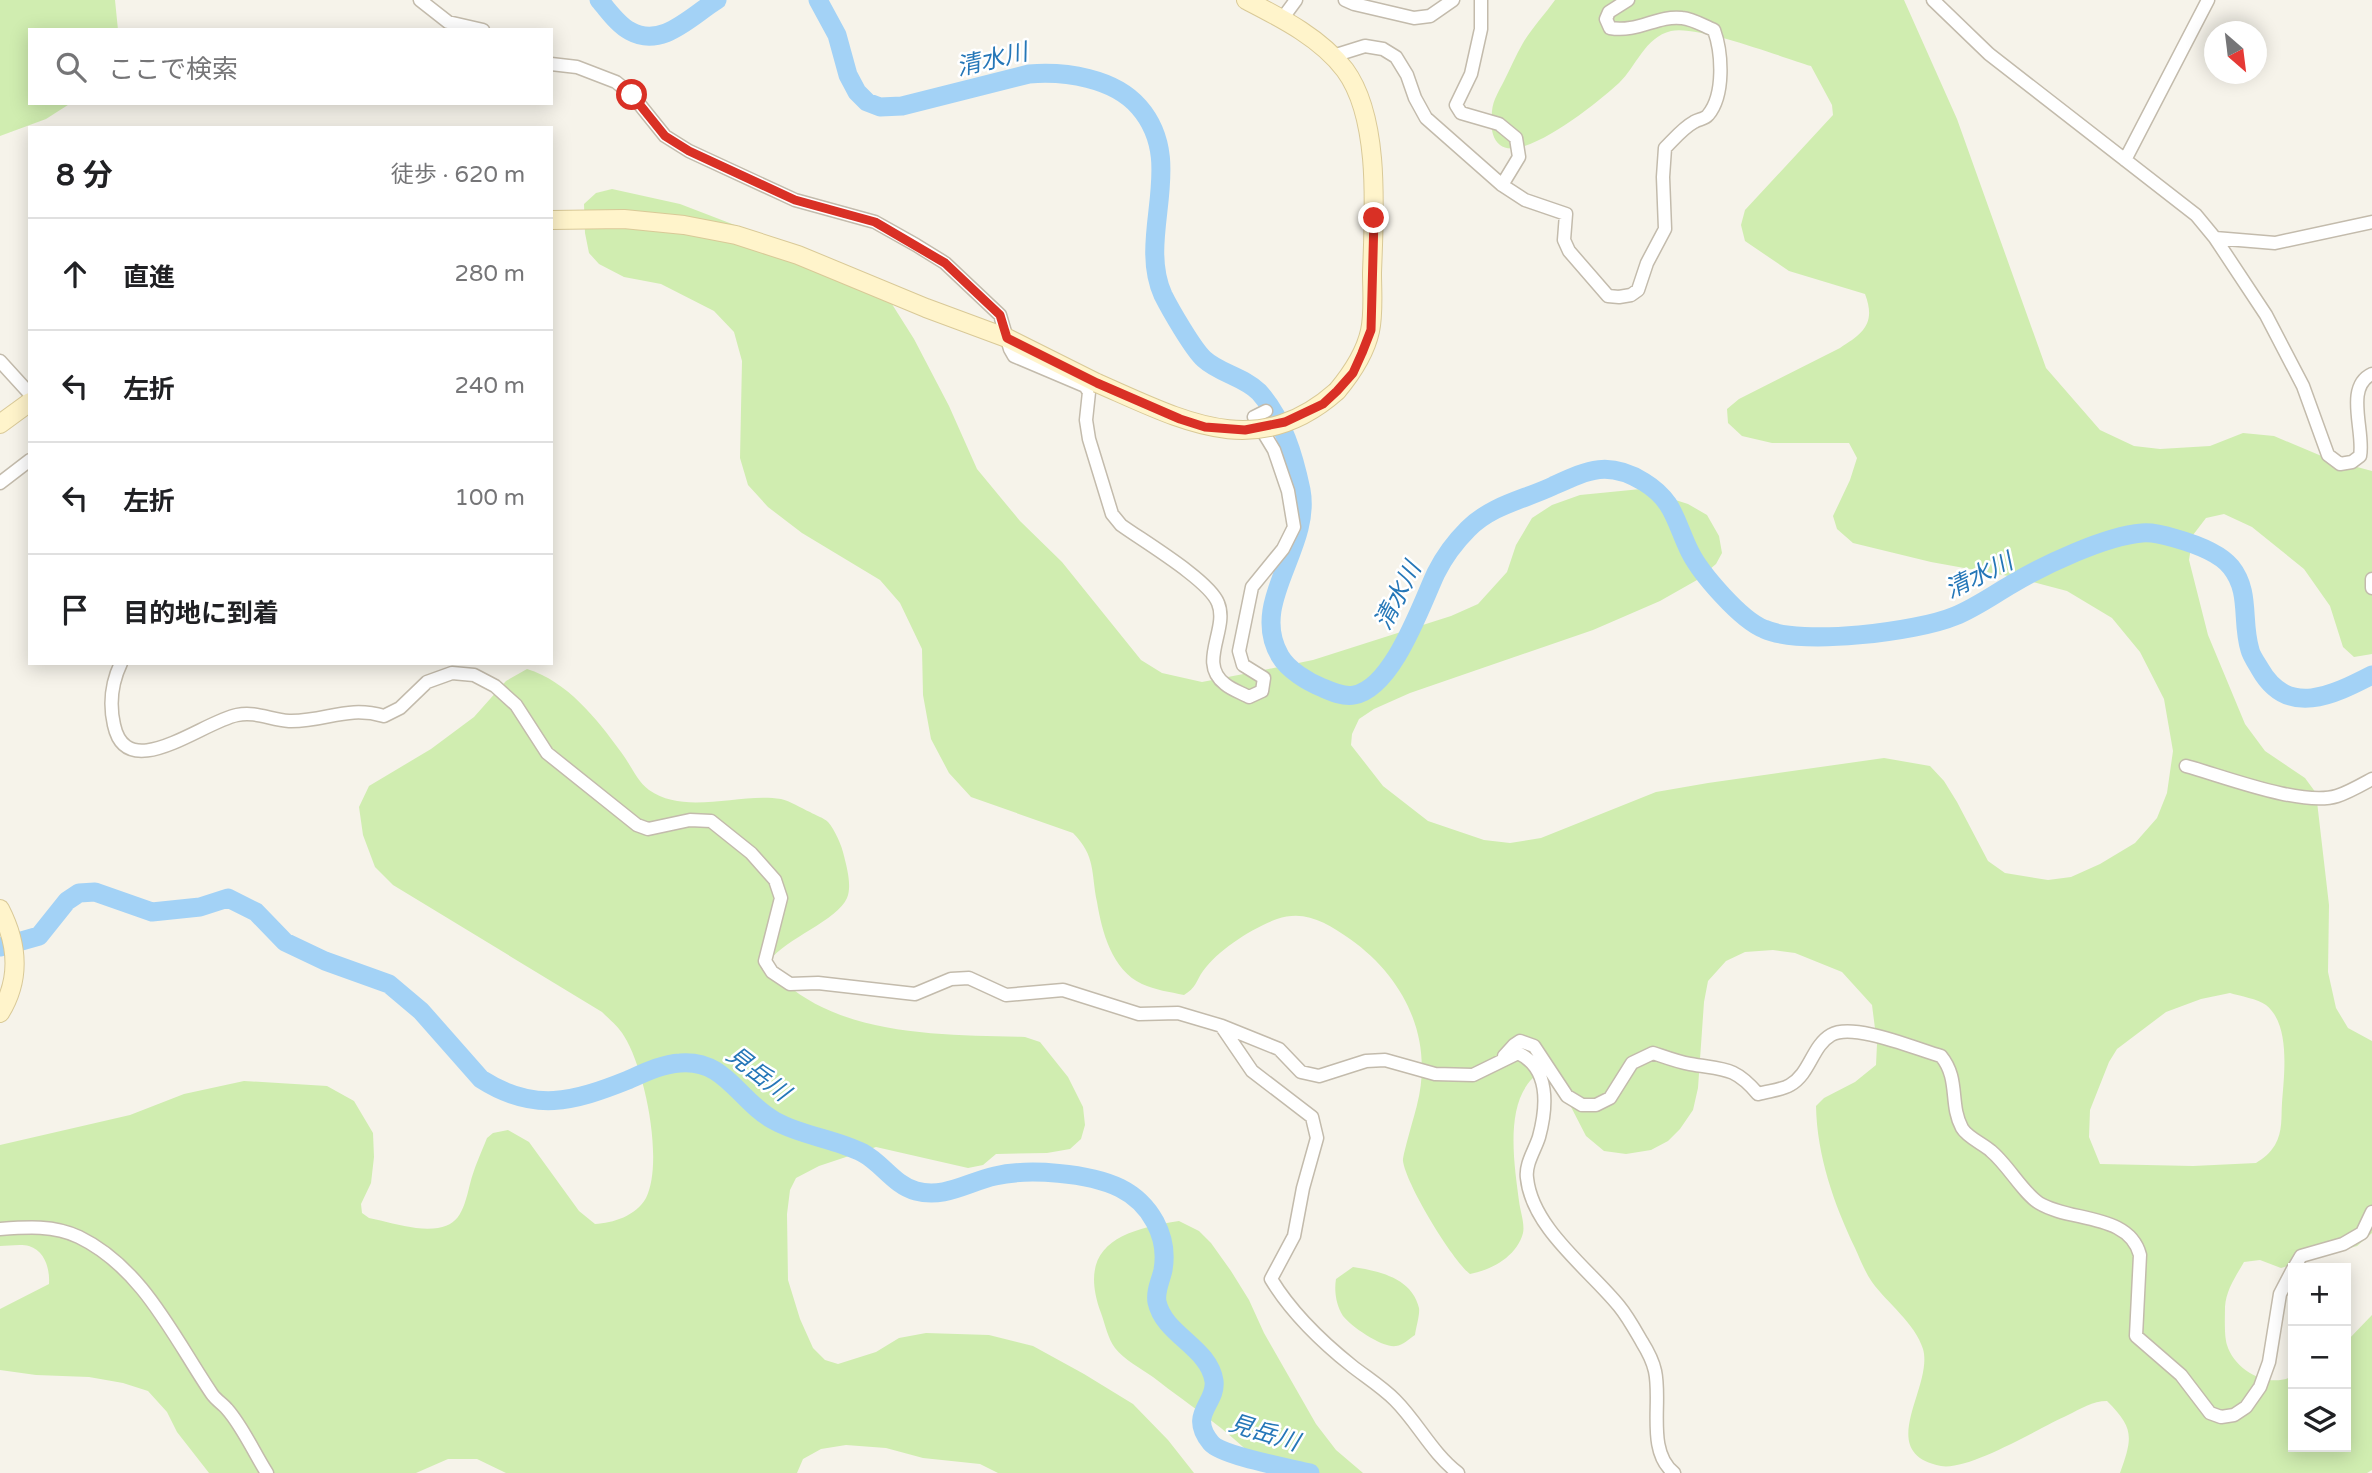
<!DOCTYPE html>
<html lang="ja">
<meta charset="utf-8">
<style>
body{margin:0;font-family:"Varela Round","Noto Sans JP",sans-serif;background:#f2f2f2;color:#202124}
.controls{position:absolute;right:21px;bottom:21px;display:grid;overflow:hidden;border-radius:0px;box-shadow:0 4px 18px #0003}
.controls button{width:63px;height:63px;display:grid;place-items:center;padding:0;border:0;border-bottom:2px solid #e0e0e0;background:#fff;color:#202124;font:35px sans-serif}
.compass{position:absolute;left:2204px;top:21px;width:63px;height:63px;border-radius:50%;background:#fff;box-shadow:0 4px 18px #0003;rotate:152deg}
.stop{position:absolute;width:21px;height:21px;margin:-16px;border:5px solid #d93025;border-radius:50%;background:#fff}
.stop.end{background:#d93025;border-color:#fff;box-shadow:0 2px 7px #0008}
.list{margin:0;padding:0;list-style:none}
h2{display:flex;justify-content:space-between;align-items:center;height:91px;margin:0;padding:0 28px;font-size:30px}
h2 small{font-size:23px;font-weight:400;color:#757577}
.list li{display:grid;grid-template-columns:46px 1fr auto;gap:21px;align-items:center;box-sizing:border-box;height:112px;padding:0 28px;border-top:2px solid #e0e0e0}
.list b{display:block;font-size:26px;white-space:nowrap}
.list em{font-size:23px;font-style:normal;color:#757577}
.icon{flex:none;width:38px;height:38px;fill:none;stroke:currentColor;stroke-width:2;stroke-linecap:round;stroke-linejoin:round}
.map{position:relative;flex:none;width:2372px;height:1473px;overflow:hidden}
.search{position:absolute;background:#fff;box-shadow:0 4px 18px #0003;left:28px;top:28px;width:525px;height:77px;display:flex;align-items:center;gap:18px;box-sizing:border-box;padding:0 24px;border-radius:0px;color:#757577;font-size:26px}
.panel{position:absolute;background:#fff;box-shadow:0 4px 18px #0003;left:28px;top:126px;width:525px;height:539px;border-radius:0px}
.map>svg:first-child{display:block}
.green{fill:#d0edb0;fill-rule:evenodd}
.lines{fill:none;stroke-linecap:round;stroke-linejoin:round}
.river{stroke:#a3d2f6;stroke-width:19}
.street-casing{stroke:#c3bbac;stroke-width:15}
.secondary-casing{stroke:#d9c997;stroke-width:20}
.street{stroke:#fff;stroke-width:12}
.secondary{stroke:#fff4cb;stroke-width:18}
.secondary-bridge-casing{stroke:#d9c997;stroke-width:20;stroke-linecap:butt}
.secondary-bridge{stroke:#fff4cb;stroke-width:18}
.route{stroke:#d93025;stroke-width:9}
.labels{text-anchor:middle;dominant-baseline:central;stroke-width:5;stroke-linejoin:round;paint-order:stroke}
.water-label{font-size:24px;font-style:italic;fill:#2577b8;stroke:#fff}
</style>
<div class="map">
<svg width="2372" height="1473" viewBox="0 0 2372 1473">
<rect width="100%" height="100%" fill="#f6f3ea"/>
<!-- green -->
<path class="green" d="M 0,0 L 115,0 L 118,30 L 30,30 L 30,103 L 71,103 L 46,119 L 0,136 Z
M 1555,0 L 1904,0 L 1957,119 L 2046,368 L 2100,430 L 2134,446 L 2160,449 L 2210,446 L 2243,433 L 2274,436 L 2331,460 L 2372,471 L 2372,654 L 2354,657 L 2343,647 L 2330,606 L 2304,569 L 2252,527 L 2224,514 L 2206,518 L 2193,535 L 2189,560 L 2208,635 L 2245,724 L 2265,751 L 2305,778 L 2316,793 L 2329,905 L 2328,972 L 2336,1008 L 2348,1028 L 2372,1041 L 2372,1233 L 2357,1246 L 2281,1268 L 2260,1260 L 2244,1262 C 2236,1276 2226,1290 2225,1307 C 2225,1318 2224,1335 2227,1345 C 2235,1371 2269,1389 2293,1376 L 2293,1447 L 2346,1447 L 2346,1342 L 2372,1315 L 2372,1470 L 2367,1473 L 2120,1473 C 2133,1437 2134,1428 2107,1401 C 2093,1401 2080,1409 2068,1415 C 2039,1428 1969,1471 1941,1466 C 1873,1453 1934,1387 1923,1349 C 1915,1323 1887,1303 1872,1282 C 1865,1272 1860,1259 1855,1248 C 1834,1204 1817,1156 1816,1106 L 1824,1098 L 1855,1082 L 1876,1065 L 1877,1044 L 1872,1005 L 1842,972 L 1795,953 L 1773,950 L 1745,952 L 1726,961 L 1708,981 L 1704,1002 L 1698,1088 L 1693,1110 L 1680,1129 L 1668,1141 L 1651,1150 L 1626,1154 L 1604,1151 L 1586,1136 L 1569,1103 L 1544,1070 C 1502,1092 1514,1162 1519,1201 C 1520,1210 1525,1224 1523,1233 C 1517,1256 1492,1270 1470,1274 C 1452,1260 1406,1184 1403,1161 C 1402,1157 1415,1114 1417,1105 C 1434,1039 1405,978 1350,939 C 1327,923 1305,909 1277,919 C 1252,928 1218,950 1203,971 C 1196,981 1196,988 1184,995 C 1170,992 1155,990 1142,984 C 1112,970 1102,932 1097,902 C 1091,873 1096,856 1073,833 L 971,797 L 949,773 L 931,739 L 923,695 L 922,649 L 900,603 L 880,580 L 802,533 L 768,507 L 748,485 L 740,458 L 742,361 L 734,332 L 714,311 L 661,284 L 624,277 L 599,264 L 589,253 L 585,233 L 584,204 L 596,193 L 612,189 L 680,204 L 828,261 L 890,301 L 914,339 L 949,406 L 977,469 L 1020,521 L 1062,562 L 1141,660 L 1162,673 L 1202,682 L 1259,671 L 1313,660 L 1451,616 L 1478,604 L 1507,572 L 1516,545 L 1532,518 L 1552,505 L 1580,495 L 1641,489 L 1688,504 L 1707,515 L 1719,536 L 1722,553 L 1716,564 L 1697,580 L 1660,601 L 1593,630 L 1410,693 L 1374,709 L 1359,719 L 1352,734 L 1351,745 L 1383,786 L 1428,821 L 1484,840 L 1510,843 L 1541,838 L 1656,792 L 1708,783 L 1884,758 L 1930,766 L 1944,781 L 1957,802 L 1988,861 L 2005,873 L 2048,880 L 2071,877 L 2100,864 L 2135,843 L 2157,818 L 2167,793 L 2173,751 L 2164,699 L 2140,652 L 2112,618 L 2067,591 L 2014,577 L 1931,562 L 1853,543 L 1837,529 L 1833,516 L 1850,480 L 1857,458 L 1849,443 L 1772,443 L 1742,436 L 1728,423 L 1727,409 L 1739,399 L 1840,348 C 1864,333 1876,323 1865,294 L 1789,271 L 1745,241 L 1741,225 L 1745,210 L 1833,115 L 1832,105 L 1811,66 C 1781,57 1698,25 1671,31 C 1645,37 1636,67 1619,83 C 1602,99 1523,164 1500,145 C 1490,137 1491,122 1492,111 C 1493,100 1499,91 1504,81 C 1510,69 1516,55 1523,43 C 1532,28 1545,14 1555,0 ZM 2230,993 C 2240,996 2258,999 2266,1005 C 2291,1025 2284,1075 2282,1103 C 2281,1117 2283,1131 2275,1145 C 2270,1153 2264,1158 2256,1163 L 2193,1166 L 2100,1164 L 2089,1137 L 2090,1110 L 2109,1062 L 2117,1049 L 2166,1012 L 2201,999 Z
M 527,669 C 567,681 597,719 621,752 C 631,765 636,780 649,790 C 686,816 740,792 781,799 C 790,801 801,808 810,812 C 815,815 824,818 828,822 C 835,830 842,846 844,856 C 847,868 852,886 847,898 C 838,920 785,939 769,961 C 774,968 779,978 785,983 C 847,1037 948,1035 1025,1037 L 1040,1042 L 1068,1077 L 1083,1107 L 1085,1125 L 1081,1139 L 1070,1149 L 1047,1153 L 996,1154 L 983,1165 L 968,1168 L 876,1147 L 819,1166 L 796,1178 L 790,1190 L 787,1214 L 788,1280 L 800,1319 L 813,1348 L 825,1360 L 838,1364 L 876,1352 L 899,1338 L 926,1333 L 989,1335 L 1033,1346 L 1084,1374 L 1133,1404 L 1168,1440 L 1194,1473 L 998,1473 L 980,1464 L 923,1458 L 886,1448 L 846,1445 L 821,1449 L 803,1459 L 797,1473 L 506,1473 L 477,1459 L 448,1459 L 416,1473 L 209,1473 L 177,1432 L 167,1412 L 148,1391 L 123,1383 L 89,1377 L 36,1375 L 0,1370 L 0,1309 L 49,1284 C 50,1269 45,1251 29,1246 C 21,1244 8,1246 0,1246 L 0,1145 L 130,1115 L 184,1094 L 244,1081 L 327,1086 L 354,1101 L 373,1133 L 374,1157 L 371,1183 L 361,1204 L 362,1213 L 369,1218 C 384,1221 401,1226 416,1228 C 457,1232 462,1217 470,1184 C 474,1168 481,1153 487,1138 L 493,1133 L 508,1130 L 529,1142 L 579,1211 L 595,1224 C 613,1223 636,1216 646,1198 C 664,1162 645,1069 624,1036 C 619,1027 609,1019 602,1012 L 393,885 L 375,867 L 363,835 L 359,807 L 369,786 L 431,749 L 474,717 L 506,681 Z
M 1179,1221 L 1199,1231 L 1211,1243 L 1231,1271 L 1249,1300 L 1264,1333 L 1316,1424 L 1336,1450 L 1363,1473 L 1268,1473 C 1237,1435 1191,1407 1153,1377 C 1142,1369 1123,1359 1115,1348 C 1108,1339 1105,1324 1101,1313 C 1076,1245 1122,1230 1179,1221 Z
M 1353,1267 C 1379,1271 1412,1278 1419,1308 C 1420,1315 1416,1327 1415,1335 C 1409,1339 1403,1345 1396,1346 C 1382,1348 1352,1327 1343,1316 C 1336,1305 1334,1291 1336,1279 Z"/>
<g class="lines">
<!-- river -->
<path class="river" d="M 599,0 C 608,10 618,25 630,31 C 662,49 691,16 717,0
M 818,0 L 837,35 L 848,75 L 857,92 L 867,102 L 880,107 L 902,106 L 1029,74 C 1065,71 1114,78 1139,107 C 1188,163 1136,235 1163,295 C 1170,309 1193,349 1204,359 C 1219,373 1244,377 1259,392 C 1283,419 1294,456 1301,490 C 1312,548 1248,602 1280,656 C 1288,670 1308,682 1323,688 C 1332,692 1344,697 1354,695 C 1393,688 1421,605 1436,573 C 1444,557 1455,542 1468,529 C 1492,505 1523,500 1553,486 C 1588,470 1608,460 1644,482 C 1675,501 1675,522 1690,552 C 1701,574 1741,620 1764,629 C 1801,646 1917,632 1955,616 C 1975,608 1993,595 2012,584 C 2044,565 2105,536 2142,533 C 2153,532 2164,535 2174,538 C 2192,543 2219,552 2231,567 C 2251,592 2241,621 2250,650 C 2251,655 2257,664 2260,669 C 2288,718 2333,695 2372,675
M 0,947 L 39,936 L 67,901 L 79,893 L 95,892 L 152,912 L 200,907 L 228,898 L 256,912 L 285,942 L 325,961 L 389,984 L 421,1011 L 481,1079 C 534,1113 573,1102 628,1080 C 644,1073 662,1064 680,1063 C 726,1059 738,1101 775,1121 C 802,1136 836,1139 863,1153 C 882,1163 894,1185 916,1191 C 944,1199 968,1182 995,1176 C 1029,1168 1089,1173 1120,1188 C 1150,1203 1169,1236 1163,1270 C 1161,1280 1155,1291 1157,1302 C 1164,1335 1209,1347 1214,1381 C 1217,1404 1187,1414 1211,1443 C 1222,1456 1290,1468 1310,1473"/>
<defs>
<path id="street" d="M 420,0 L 448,22 L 483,30
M 1345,0 L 1354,4 L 1414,18 L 1430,16 L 1453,0
M 1481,0 L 1481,29 L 1471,74 L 1456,105 L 1461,113 L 1499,124 L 1516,138 L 1519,157 L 1502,185
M 1933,0 L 1989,54 L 2196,215 L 2215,238 L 2266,315 L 2303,386 L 2328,455 L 2340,464 L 2352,462 L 2360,456 C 2365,432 2344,387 2372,374
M 1282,19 L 1296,0
M 1333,56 L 1365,46 L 1383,49 L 1396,57 L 1407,75 L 1415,98 L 1426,118 L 1502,185 L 1525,200 L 1566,214 L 1564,240 L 1569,251 L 1608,296 L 1619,297 L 1631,295 L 1638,290 L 1647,263 L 1665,229 L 1663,177 L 1665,148 C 1674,139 1683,128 1694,122 C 1699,119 1705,119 1708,115 C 1725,95 1722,52 1714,30 C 1704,26 1693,19 1682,18 C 1657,15 1638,33 1610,28 L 1606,19 L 1609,12 L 1628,0
M 551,64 L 577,67 L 616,82 L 632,95 L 665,136 L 689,151 L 795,200 L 875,222 L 916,245 L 945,263 L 1000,315 L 1010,349 L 1014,356 L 1085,386 L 1089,392 L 1086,420 L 1089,439 L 1112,514 L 1121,525 C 1143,541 1209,580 1218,603 C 1229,629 1197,663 1225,684 C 1232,690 1242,693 1249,697 L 1262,691 L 1264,678 L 1243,665 L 1239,651 L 1252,587 L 1283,549 L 1294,527 L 1288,491 L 1274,450 L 1254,417 L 1266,411
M 2125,160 L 2208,0
M 2215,238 L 2275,243 L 2372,222
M 0,361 L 30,394
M 0,483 L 30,460
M 2372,579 L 2372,588
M 121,663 C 111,684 109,703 114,725 C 127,785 202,722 237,715 C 256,711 271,720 289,721 C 326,722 346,705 384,716 L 400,708 L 427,682 L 452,673 L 474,675 L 495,686 L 516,705 L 547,753 L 637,825 L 648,829 L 690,820 L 711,821 L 751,853 L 775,880 L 781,898 L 765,961 L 772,972 L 790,984 L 818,983 L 915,994 L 951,979 L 969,978 L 1006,995 L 1063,990 L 1139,1014 L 1178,1013 L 1222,1026 L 1279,1049 L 1301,1072 L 1319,1076 L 1366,1061 L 1385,1060 L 1435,1074 L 1473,1075 L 1518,1053 C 1550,1068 1547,1107 1539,1137 C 1535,1150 1525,1164 1527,1178 C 1532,1228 1589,1269 1619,1306 C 1628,1317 1635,1330 1642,1342 C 1647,1350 1653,1362 1655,1371 C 1662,1402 1646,1451 1674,1473
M 2186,766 C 2223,776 2302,807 2337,796 C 2349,792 2361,785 2372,779
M 1222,1027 L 1252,1071 L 1312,1117 L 1317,1138 L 1303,1188 L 1294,1236 L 1271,1279 C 1291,1312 1322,1342 1352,1366 C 1366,1377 1382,1387 1395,1400 C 1418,1423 1432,1453 1458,1473
M 1504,1056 L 1514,1045 L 1520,1041 L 1534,1046 L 1567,1096 L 1582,1105 L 1596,1105 L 1610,1098 L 1632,1063 L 1653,1053 C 1665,1057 1678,1062 1690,1064 C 1724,1070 1734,1066 1758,1094 C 1768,1091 1782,1090 1790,1085 C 1810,1074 1812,1046 1831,1035 C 1853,1022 1916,1049 1941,1056 C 1960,1079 1949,1104 1962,1128 C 1967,1137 1983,1144 1991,1151 C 2008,1165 2023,1193 2039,1203 C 2070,1222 2129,1213 2140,1255 L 2136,1336 L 2181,1375 L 2210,1413 L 2221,1417 L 2234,1415 L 2246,1407 L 2260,1387 L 2269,1362 L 2280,1294 L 2293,1269
M 0,1229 C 27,1227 54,1225 79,1237 C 143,1268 174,1338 212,1394 C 216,1400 223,1404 227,1409 C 243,1427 254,1453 267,1473
M 2294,1268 L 2301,1256 L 2343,1244 L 2362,1233 L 2372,1212"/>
<path id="secondary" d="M 1246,0 C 1281,18 1321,38 1345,70 C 1381,119 1374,214 1372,273 C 1372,291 1374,313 1370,331 C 1365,354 1352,373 1337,391
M 551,220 L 624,219 L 684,225 L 736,235 L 798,255 L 926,308 L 1007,338 L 1097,383
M 0,424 L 30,402
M 0,909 C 18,944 21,979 0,1013"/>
</defs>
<!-- street casing -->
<use href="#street" class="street-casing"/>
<!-- secondary casing -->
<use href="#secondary" class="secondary-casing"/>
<!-- street -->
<use href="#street" class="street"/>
<!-- secondary -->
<use href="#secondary" class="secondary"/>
<defs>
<path id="secondary-bridge" d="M 1097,383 C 1182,420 1256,463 1337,391"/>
</defs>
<!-- secondary-bridge casing -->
<use href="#secondary-bridge" class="secondary-bridge-casing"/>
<!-- secondary-bridge -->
<use href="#secondary-bridge" class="secondary-bridge"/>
</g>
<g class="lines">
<!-- route -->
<path class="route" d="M 632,95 L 665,136 L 689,151 L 795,200 L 875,222 L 945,263 L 1000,315 L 1007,338 L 1097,383 L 1180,419 L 1205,427 L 1245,430 L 1285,422 L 1323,404 L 1337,391 L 1353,373 L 1362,353 L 1371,330 L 1374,218"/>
</g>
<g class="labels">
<!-- water labels -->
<g class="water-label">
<text transform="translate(992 60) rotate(-13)">清水川</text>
<text transform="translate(1979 576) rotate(-26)">清水川</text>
<text transform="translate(1398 596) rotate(-63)">清水川</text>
<text transform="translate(758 1074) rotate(38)">見岳川</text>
<text transform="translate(1264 1433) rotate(17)">見岳川</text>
</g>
</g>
</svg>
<div class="controls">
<button>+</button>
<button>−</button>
<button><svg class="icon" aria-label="layers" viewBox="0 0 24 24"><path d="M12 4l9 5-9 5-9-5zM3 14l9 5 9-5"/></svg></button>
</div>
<svg class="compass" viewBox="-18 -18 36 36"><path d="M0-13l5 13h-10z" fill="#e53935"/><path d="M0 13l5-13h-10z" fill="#757577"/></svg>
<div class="stop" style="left:632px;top:95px"></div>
<div class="stop end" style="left:1374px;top:218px"></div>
<div class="search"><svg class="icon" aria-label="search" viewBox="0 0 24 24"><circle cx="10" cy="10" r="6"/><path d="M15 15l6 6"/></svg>ここで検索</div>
<section class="panel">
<h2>8 分<small>徒歩 · 620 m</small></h2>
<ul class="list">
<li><svg class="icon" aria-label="ahead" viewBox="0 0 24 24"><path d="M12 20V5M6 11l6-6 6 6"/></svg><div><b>直進</b></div><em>280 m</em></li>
<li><svg class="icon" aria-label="left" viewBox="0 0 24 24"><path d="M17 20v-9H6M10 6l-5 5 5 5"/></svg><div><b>左折</b></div><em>240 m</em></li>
<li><svg class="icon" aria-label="left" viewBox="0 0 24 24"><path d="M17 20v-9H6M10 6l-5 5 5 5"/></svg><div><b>左折</b></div><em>100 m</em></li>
<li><svg class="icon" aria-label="arrive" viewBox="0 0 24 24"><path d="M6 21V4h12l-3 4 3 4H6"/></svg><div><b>目的地に到着</b></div></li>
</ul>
</section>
</div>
